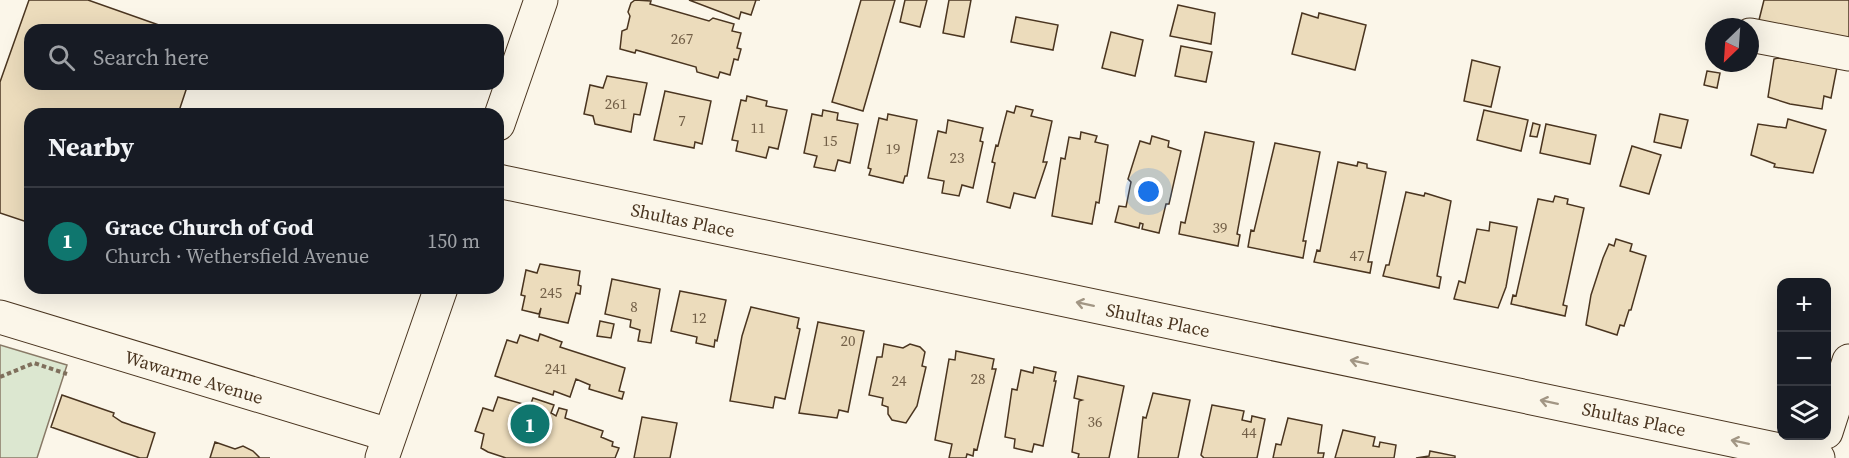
<!DOCTYPE html>
<meta charset="utf-8">
<style>
body{margin:0;font-family:"Source Serif 4",serif;background:#242831;color:#f1f3f6}
.controls{position:absolute;right:18px;bottom:18px;display:grid;overflow:hidden;border-radius:12px;box-shadow:0 6px 24px #0002}
.controls button{width:54px;height:54px;display:grid;place-items:center;padding:0;border:0;border-bottom:2px solid #363941;background:#171b24;color:#f1f3f6;font:30px sans-serif}
.compass{position:absolute;left:1705px;top:18px;width:54px;height:54px;border-radius:50%;background:#171b24;box-shadow:0 6px 24px #0002;rotate:205deg}
.you{position:absolute;left:1149px;top:192px;width:21px;height:21px;margin:-15px;border:4px solid #fff;border-radius:50%;background:#1a73e8;box-shadow:0 0 0 9px #1a73e833}
.badge{display:grid;place-items:center;width:39px;height:39px;border-radius:50%;background:#0f766e;color:#fff;font-size:20px;font-weight:700}
.pin{position:absolute;translate:-50% -50%;border:3px solid #fff;box-shadow:0 2px 6px #0006}
.list{margin:0;padding:0;list-style:none}
h2{display:flex;justify-content:space-between;align-items:center;height:78px;margin:0;padding:0 24px;font-size:26px}
h2 small{font-size:20px;font-weight:400;color:#9ea1a6}
.list li{display:grid;grid-template-columns:39px 1fr auto;gap:18px;align-items:center;box-sizing:border-box;height:108px;padding:0 24px;border-top:2px solid #363941}
.list b{display:block;font-size:22px;white-space:nowrap}
.list p{margin:0;font-size:20px;white-space:nowrap;color:#9ea1a6}
.list em{font-size:20px;font-style:normal;color:#9ea1a6}
.icon{flex:none;width:33px;height:33px;fill:none;stroke:currentColor;stroke-width:2;stroke-linecap:round;stroke-linejoin:round}
.map{position:relative;flex:none;width:1849px;height:458px;overflow:hidden}
.search{position:absolute;background:#171b24;box-shadow:0 6px 24px #0002;left:24px;top:24px;width:480px;height:66px;display:flex;align-items:center;gap:15px;box-sizing:border-box;padding:0 21px;border-radius:18px;color:#9ea1a6;font-size:22px}
.panel{position:absolute;background:#171b24;box-shadow:0 6px 24px #0002;left:24px;top:108px;width:480px;height:186px;border-radius:18px}
.map>svg:first-child{display:block}
.green{fill:#dce7d0;stroke:#887966;stroke-width:1.5}
.building{fill:#ecdcbc;stroke:#4a3520;stroke-width:1.5}
.lines{fill:none;stroke-linecap:round;stroke-linejoin:round}
.minor-casing{stroke:#4a3520;stroke-width:35}
.major-casing{stroke:#4a3520;stroke-width:35}
.path{stroke:#7f6f5c;stroke-width:4;stroke-dasharray:4.5 3;stroke-linecap:butt}
.minor{stroke:#fbf6e9;stroke-width:33}
.major{stroke:#fbf6e9;stroke-width:33}
.oneway{stroke:#a29684}
.labels{text-anchor:middle;dominant-baseline:central;stroke-width:4.5;stroke-linejoin:round;paint-order:stroke}
.number-label{font-size:15px;fill:#725f47}
.street-label{font-size:18px;fill:#4a3520;stroke:#fbf6e9}
</style>
<div class="map">
<svg width="1849" height="458" viewBox="0 0 1849 458">
<rect width="100%" height="100%" fill="#fbf6e9"/>
<!-- green -->
<path class="green" d="M 0,345 L 67,365 L 37,458 L 0,458 Z"/>
<!-- building -->
<path class="building" d="M 29,0 L 88,0 L 173,30 L 30,30 L 30,84 L 188,84 L 178,114 L 30,114 L 30,223 L 0,213 L 0,82 Z
M 635,0 L 651,1 L 650,4 L 709,21 L 713,18 L 734,24 L 732,31 L 741,33 L 737,48 L 741,49 L 738,60 L 734,59 L 730,75 L 720,72 L 718,78 L 697,72 L 696,67 L 636,50 L 635,53 L 620,49 L 622,31 L 627,29 L 630,16 L 628,12 L 631,3 Z
M 689,0 L 760,0 L 756,0 L 751,15 L 741,12 L 739,19 Z
M 861,0 L 895,0 L 863,111 L 832,102 Z
M 905,0 L 927,0 L 920,27 L 900,22 Z
M 949,0 L 971,0 L 964,37 L 943,33 Z
M 1764,0 L 1849,0 L 1849,39 L 1758,24 Z
M 1178,5 L 1215,13 L 1211,44 L 1170,36 Z
M 1302,13 L 1318,18 L 1319,13 L 1366,25 L 1355,70 L 1292,54 Z
M 1016,17 L 1058,25 L 1053,50 L 1011,42 Z
M 1111,32 L 1143,40 L 1135,76 L 1102,68 Z
M 1181,46 L 1212,52 L 1206,82 L 1175,76 Z
M 1778,58 L 1837,67 L 1831,98 L 1824,96 L 1822,109 L 1790,104 L 1768,97 L 1774,59 Z
M 1472,60 L 1500,67 L 1491,107 L 1464,101 Z
M 1707,71 L 1720,73 L 1717,88 L 1704,85 Z
M 607,76 L 647,83 L 640,115 L 634,114 L 631,132 L 595,124 L 593,116 L 584,114 L 590,85 L 603,88 Z
M 665,91 L 711,101 L 702,144 L 695,142 L 694,148 L 654,140 Z
M 747,96 L 767,101 L 766,106 L 787,110 L 778,149 L 769,147 L 766,158 L 736,151 L 738,141 L 732,140 L 741,100 L 746,101 Z
M 1016,106 L 1033,110 L 1031,116 L 1052,121 L 1043,162 L 1047,162 L 1035,198 L 1014,193 L 1010,208 L 987,202 L 995,163 L 992,162 L 996,145 L 998,146 L 1007,111 L 1014,113 Z
M 823,110 L 838,113 L 837,120 L 858,124 L 850,163 L 838,160 L 835,171 L 814,167 L 817,156 L 804,153 L 812,114 L 822,116 Z
M 1484,110 L 1528,120 L 1521,151 L 1477,140 Z
M 888,114 L 917,120 L 907,176 L 905,176 L 903,183 L 869,175 L 871,169 L 868,168 L 879,118 L 887,120 Z
M 1660,114 L 1688,120 L 1681,148 L 1654,142 Z
M 1788,119 L 1826,130 L 1813,173 L 1774,167 L 1775,164 L 1751,155 L 1758,124 L 1786,128 Z
M 948,120 L 983,128 L 980,141 L 983,142 L 973,188 L 962,185 L 959,196 L 942,193 L 944,181 L 928,178 L 938,131 L 946,133 Z
M 1533,123 L 1540,125 L 1537,137 L 1530,136 Z
M 1546,124 L 1596,135 L 1590,164 L 1540,153 Z
M 1081,132 L 1097,136 L 1095,142 L 1108,145 L 1099,203 L 1096,202 L 1092,224 L 1052,216 L 1061,158 L 1065,159 L 1069,137 L 1080,139 Z
M 1205,132 L 1254,142 L 1237,234 L 1240,235 L 1238,246 L 1179,234 L 1181,222 L 1185,223 Z
M 1152,136 L 1169,141 L 1168,147 L 1181,151 L 1169,204 L 1166,204 L 1159,233 L 1142,229 L 1143,224 L 1140,223 L 1139,228 L 1115,222 L 1119,206 L 1126,207 L 1131,182 L 1128,179 L 1140,141 L 1150,144 Z
M 1275,143 L 1320,152 L 1303,241 L 1306,241 L 1303,258 L 1248,247 L 1251,230 L 1254,231 Z
M 1632,146 L 1661,155 L 1649,194 L 1620,186 Z
M 1338,162 L 1357,166 L 1358,162 L 1367,164 L 1367,168 L 1386,172 L 1368,262 L 1372,262 L 1370,273 L 1314,262 L 1317,250 L 1320,251 Z
M 1406,192 L 1424,196 L 1425,193 L 1451,201 L 1437,276 L 1441,277 L 1439,288 L 1383,276 L 1386,265 L 1389,265 Z
M 1555,196 L 1568,199 L 1567,204 L 1584,208 L 1563,305 L 1567,306 L 1565,316 L 1511,304 L 1513,295 L 1516,296 L 1538,199 L 1553,202 Z
M 1490,222 L 1517,227 L 1506,287 L 1498,308 L 1454,299 L 1459,281 L 1465,283 L 1477,229 L 1489,231 Z
M 1616,239 L 1632,244 L 1630,251 L 1646,256 L 1631,310 L 1629,310 L 1624,326 L 1620,325 L 1617,335 L 1586,325 L 1591,295 L 1603,258 L 1609,244 L 1614,246 Z
M 540,264 L 580,271 L 578,285 L 581,286 L 580,294 L 576,293 L 568,323 L 539,317 L 541,308 L 539,314 L 522,310 L 525,296 L 521,295 L 526,270 L 537,273 Z
M 612,279 L 660,289 L 651,343 L 638,341 L 640,330 L 630,327 L 631,320 L 605,314 Z
M 680,291 L 726,300 L 717,341 L 715,340 L 714,347 L 696,343 L 697,337 L 671,331 Z
M 751,307 L 799,318 L 797,328 L 800,329 L 785,399 L 775,397 L 773,408 L 730,401 L 742,336 Z
M 600,321 L 614,324 L 611,338 L 597,336 Z
M 818,322 L 864,331 L 848,412 L 839,410 L 837,418 L 799,413 Z
M 540,334 L 562,342 L 560,347 L 625,368 L 619,391 L 624,392 L 622,399 L 589,389 L 590,385 L 576,379 L 570,397 L 554,391 L 553,395 L 495,376 L 507,340 L 517,343 L 520,335 L 538,341 Z
M 884,344 L 903,348 L 910,344 L 920,347 L 925,352 L 922,366 L 926,367 L 917,406 L 906,423 L 892,420 L 888,414 L 888,407 L 882,405 L 883,398 L 869,395 L 877,357 L 882,357 Z
M 956,351 L 994,359 L 992,369 L 996,369 L 977,450 L 974,449 L 973,456 L 967,454 L 966,458 L 949,458 L 952,444 L 935,440 L 949,359 L 955,360 Z
M 1034,367 L 1056,372 L 1054,381 L 1056,381 L 1043,446 L 1034,444 L 1032,452 L 1014,448 L 1015,439 L 1005,437 L 1012,389 L 1017,390 L 1021,370 L 1033,373 Z
M 1078,376 L 1124,386 L 1109,458 L 1078,458 L 1079,454 L 1072,452 L 1079,401 L 1082,400 L 1074,398 Z
M 1153,393 L 1190,400 L 1178,458 L 1138,458 L 1143,417 L 1146,418 Z
M 62,395 L 114,413 L 113,416 L 122,422 L 155,433 L 147,458 L 140,458 L 51,427 Z
M 498,397 L 530,406 L 533,398 L 554,405 L 551,413 L 556,416 L 559,408 L 567,410 L 565,418 L 603,431 L 601,437 L 613,442 L 612,446 L 619,448 L 615,458 L 506,458 L 488,452 L 481,448 L 484,434 L 475,431 L 483,408 L 493,411 Z
M 1212,405 L 1244,411 L 1242,420 L 1251,422 L 1252,416 L 1265,419 L 1257,458 L 1204,458 L 1201,455 Z
M 642,417 L 677,423 L 670,458 L 634,458 Z
M 1288,418 L 1322,425 L 1318,453 L 1324,453 L 1323,458 L 1273,458 L 1276,444 L 1281,445 Z
M 1343,430 L 1375,437 L 1373,446 L 1379,447 L 1380,442 L 1396,445 L 1394,458 L 1335,458 Z
M 215,442 L 235,449 L 243,446 L 253,451 L 260,458 L 270,458 L 210,458 Z
M 1430,451 L 1455,456 L 1455,458 L 1416,458 L 1429,456 Z"/>
<g class="lines">
<defs>
<path id="minor" d="M 1750,35 L 1849,54
M 498,181 L 1818,458
M 0,317 L 389,435"/>
<path id="major" d="M 498,124 L 541,0
M 1826,432 L 1849,361
M 382,458 L 441,288"/>
</defs>
<!-- minor casing -->
<use href="#minor" class="minor-casing"/>
<!-- major casing -->
<use href="#major" class="major-casing"/>
<!-- path -->
<path class="path" d="M 0,377 L 34,363 L 67,374"/>
<!-- minor -->
<use href="#minor" class="minor"/>
<!-- major -->
<use href="#major" class="major"/>
</g>
<!-- one-way arrows -->
<defs><path id="oneway-shaft" d="M-6 0H5M1.5-3L5.5 0L1.5 3" fill="none" stroke-width="1.6" stroke-linecap="round" stroke-linejoin="round" transform="scale(1.5)"/></defs>
<g class="oneway">
<use href="#oneway-shaft" transform="translate(1085 304) rotate(-168)"/>
<use href="#oneway-shaft" transform="translate(1359 362) rotate(-168)"/>
<use href="#oneway-shaft" transform="translate(1549 402) rotate(-168)"/>
<use href="#oneway-shaft" transform="translate(1740 442) rotate(-168)"/>
</g>
<g class="labels">
<!-- number labels -->
<g class="number-label">
<text x="682" y="38">267</text>
<text x="616" y="103">261</text>
<text x="682" y="120">7</text>
<text x="758" y="127">11</text>
<text x="830" y="140">15</text>
<text x="893" y="148">19</text>
<text x="957" y="157">23</text>
<text x="1220" y="227">39</text>
<text x="1357" y="255">47</text>
<text x="551" y="292">245</text>
<text x="634" y="306">8</text>
<text x="699" y="317">12</text>
<text x="848" y="340">20</text>
<text x="556" y="368">241</text>
<text x="978" y="378">28</text>
<text x="899" y="380">24</text>
<text x="1095" y="421">36</text>
<text x="1249" y="432">44</text>
</g>
<!-- street labels -->
<g class="street-label">
<text transform="translate(683 220) rotate(12)">Shultas Place</text>
<text transform="translate(1158 320) rotate(12)">Shultas Place</text>
<text transform="translate(194 377) rotate(17)">Wawarme Avenue</text>
<text transform="translate(1634 419) rotate(12)">Shultas Place</text>
</g>
</g>
</svg>
<div class="controls">
<button>+</button>
<button>−</button>
<button><svg class="icon" aria-label="layers" viewBox="0 0 24 24"><path d="M12 4l9 5-9 5-9-5zM3 14l9 5 9-5"/></svg></button>
</div>
<svg class="compass" viewBox="-18 -18 36 36"><path d="M0-13l5 13h-10z" fill="#e53935"/><path d="M0 13l5-13h-10z" fill="#9ea1a6"/></svg>
<div class="you"></div>
<div class="pin badge" style="left:530px;top:424px">1</div>
<div class="search"><svg class="icon" aria-label="search" viewBox="0 0 24 24"><circle cx="10" cy="10" r="6"/><path d="M15 15l6 6"/></svg>Search here</div>
<section class="panel">
<h2>Nearby<small></small></h2>
<ul class="list">
<li><span class="badge">1</span><div><b>Grace Church of God</b><p>Church · Wethersfield Avenue</p></div><em>150 m</em></li>
</ul>
</section>
</div>
